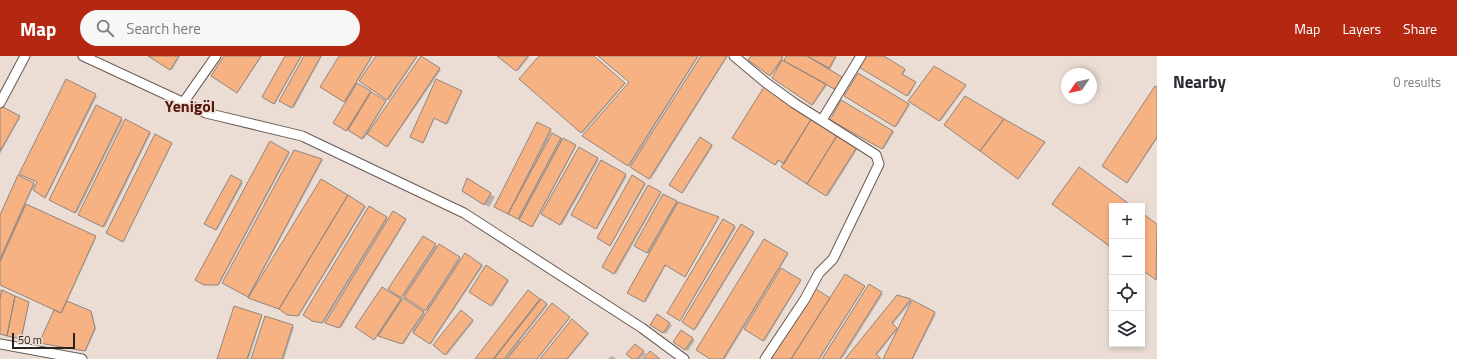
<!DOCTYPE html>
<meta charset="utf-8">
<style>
body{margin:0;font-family:"Titillium Web",sans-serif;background:#f7f7f7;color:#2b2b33}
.controls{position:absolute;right:12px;bottom:12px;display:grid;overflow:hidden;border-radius:0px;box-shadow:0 2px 6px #0003}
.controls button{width:36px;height:36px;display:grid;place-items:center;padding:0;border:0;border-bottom:1px solid #e1e1e2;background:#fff;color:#2b2b33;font:20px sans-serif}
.compass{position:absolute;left:1061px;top:12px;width:36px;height:36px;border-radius:50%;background:#fff;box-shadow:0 2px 6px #0003;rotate:236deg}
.scale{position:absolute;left:12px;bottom:10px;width:63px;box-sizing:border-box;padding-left:4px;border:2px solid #28231f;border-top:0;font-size:11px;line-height:14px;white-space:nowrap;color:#28231f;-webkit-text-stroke:3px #ebddd3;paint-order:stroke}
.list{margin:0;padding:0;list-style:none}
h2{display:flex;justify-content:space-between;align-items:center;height:52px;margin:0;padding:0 16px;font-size:17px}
h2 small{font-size:13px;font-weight:400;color:#7c7c81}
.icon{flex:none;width:22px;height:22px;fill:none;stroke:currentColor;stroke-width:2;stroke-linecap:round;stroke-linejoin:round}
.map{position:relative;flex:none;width:1157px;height:303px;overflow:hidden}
header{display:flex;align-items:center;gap:24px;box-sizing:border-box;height:56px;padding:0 20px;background:#b42711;color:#fff}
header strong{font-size:19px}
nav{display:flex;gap:22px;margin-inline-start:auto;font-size:14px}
.search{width:280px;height:36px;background:#f7f7f7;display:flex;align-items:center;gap:10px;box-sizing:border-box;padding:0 14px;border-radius:22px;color:#7c7c81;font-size:15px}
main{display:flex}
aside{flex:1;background:#fff}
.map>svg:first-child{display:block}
.shadow{fill:#0003}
.building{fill:#f7b283;stroke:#92857d}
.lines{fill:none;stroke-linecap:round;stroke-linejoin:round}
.street-casing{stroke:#675a53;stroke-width:11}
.street{stroke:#fff;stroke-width:9}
.labels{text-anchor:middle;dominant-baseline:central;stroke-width:3;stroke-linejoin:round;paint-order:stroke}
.district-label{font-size:16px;font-weight:bold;fill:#58150b;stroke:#ebddd3}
</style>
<header>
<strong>Map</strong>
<div class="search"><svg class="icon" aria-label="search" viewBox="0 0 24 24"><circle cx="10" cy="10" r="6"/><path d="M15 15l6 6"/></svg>Search here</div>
<nav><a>Map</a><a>Layers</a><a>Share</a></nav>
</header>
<main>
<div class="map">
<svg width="1157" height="303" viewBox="0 0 1157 303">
<rect width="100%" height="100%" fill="#ebddd3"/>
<!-- shadow -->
<path class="shadow" d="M 150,0 L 180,0 L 172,14 Z
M 225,0 L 262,0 L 238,36 L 212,19 Z
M 286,0 L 302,0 L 275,48 L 263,41 Z
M 305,0 L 322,0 L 294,52 L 281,44 Z
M 340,0 L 373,0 L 356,28 L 386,46 L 370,73 L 371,74 L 421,1 L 441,14 L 388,91 L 368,77 L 364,83 L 334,67 L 347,46 L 321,31 Z
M 377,0 L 418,0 L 389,44 L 361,25 Z
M 499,0 L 530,0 L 518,15 Z
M 540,0 L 593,0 L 625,28 L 583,77 L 521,23 Z
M 599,0 L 699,0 L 630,110 L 584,80 L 631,26 Z
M 702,0 L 728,0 L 651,123 L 632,111 Z
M 753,0 L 780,0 L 783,3 L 782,5 L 784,6 L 788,0 L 833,0 L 836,2 L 830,14 L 843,23 L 837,34 L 828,28 L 813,49 L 773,22 L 777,14 L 776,13 L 772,19 L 750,4 Z
M 883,0 L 906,14 L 903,19 L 916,27 L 909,40 L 859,10 Z
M 934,12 L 966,30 L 941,65 L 910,45 Z
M 858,18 L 910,49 L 897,70 L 845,39 Z
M 437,24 L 462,36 L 448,68 L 435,62 L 424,86 L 411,80 Z
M 66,25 L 97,40 L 46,142 L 35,133 L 38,126 Z
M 1157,32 L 1157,83 L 1128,126 L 1104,110 Z
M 764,33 L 858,92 L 828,140 L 783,111 L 785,107 L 780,104 L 776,109 L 733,82 Z
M 965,41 L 1045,87 L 1019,122 L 945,68 Z
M 842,45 L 894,76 L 884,93 L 831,64 Z
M 96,50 L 123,64 L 77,157 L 50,144 Z
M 1,51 L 20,62 L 0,98 L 0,54 Z
M 126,65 L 151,77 L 105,171 L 79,159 Z
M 538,67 L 552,75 L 548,83 L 549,84 L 553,78 L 576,91 L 533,171 L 495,150 Z
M 155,79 L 172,88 L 124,185 L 107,177 Z
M 700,82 L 713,90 L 683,137 L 670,129 Z
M 270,86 L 290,97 L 219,229 L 206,229 Z
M 579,93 L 599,104 L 562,169 L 543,158 Z
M 323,104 L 255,230 L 256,231 L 322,124 L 366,151 L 299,260 L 290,259 L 281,253 L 251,242 L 224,227 L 322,104 Z
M 602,105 L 627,120 L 597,173 L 572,158 Z
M 231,120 L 243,127 L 217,174 L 206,168 Z
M 18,121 L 35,128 L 25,149 L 96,182 L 67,246 L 92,257 L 96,273 L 86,295 L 40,286 L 55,253 L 0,228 L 0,208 L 2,204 L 0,204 L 0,161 Z
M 632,121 L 646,128 L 611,189 L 598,182 Z
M 468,123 L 495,141 L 489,151 L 484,148 Z
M 649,131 L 661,138 L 616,218 L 604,211 Z
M 663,139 L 679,148 L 719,162 L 686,220 L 666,209 L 646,246 L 629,237 L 650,198 L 635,189 Z
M 370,152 L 388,163 L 324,267 L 314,265 Z
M 394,157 L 406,165 L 341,272 L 326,267 Z
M 1142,158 L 1157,169 L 1157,223 L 1142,212 Z
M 723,164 L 736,172 L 681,264 L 668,257 Z
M 741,170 L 754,178 L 696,273 L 683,265 Z
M 424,181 L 438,191 L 441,190 L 462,204 L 465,199 L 483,210 L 431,288 L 412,275 L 404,288 L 378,279 L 375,284 L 356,271 L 382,232 L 402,245 L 405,244 L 426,258 L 428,255 L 404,239 L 402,242 L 389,233 Z
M 764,184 L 788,199 L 725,303 L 712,303 Z
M 486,211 L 509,225 L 493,250 L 470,235 Z
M 782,213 L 801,225 L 765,285 L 746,273 Z
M 845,219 L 865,231 L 820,303 L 768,303 L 830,243 Z
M 869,229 L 883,238 L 842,303 L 823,303 Z
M 0,233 L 29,247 L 22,283 L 0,278 Z
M 529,236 L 548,249 L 520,285 L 521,286 L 552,248 L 570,262 L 538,303 L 476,303 Z
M 898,240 L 912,245 L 892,269 L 893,271 L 899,274 L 913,246 L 936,258 L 913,303 L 884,303 L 897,274 L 877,299 L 881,303 L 847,303 Z
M 461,255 L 474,265 L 447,299 L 434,289 Z
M 261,260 L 262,260 L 249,303 L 218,303 Z
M 658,260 L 672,269 L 666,278 L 652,269 Z
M 266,261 L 294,271 L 284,303 L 252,303 Z
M 572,265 L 589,278 L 568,303 L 541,303 Z
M 681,275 L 695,284 L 688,295 L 674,286 Z
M 638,291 L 646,298 L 641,303 L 634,303 Z
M 611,300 L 612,300 L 616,303 L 608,303 Z"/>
<!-- building -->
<path class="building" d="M 148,0 L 179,0 L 170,14 Z
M 224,0 L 261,0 L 237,37 L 211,20 Z
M 285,0 L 301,0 L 274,48 L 262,41 Z
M 304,0 L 321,0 L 292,52 L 279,45 Z
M 339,0 L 372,0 L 344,46 L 320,31 Z
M 376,0 L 417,0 L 387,44 L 359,25 Z
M 421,0 L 440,12 L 387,91 L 367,78 Z
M 497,0 L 528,0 L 516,15 Z
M 539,0 L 594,0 L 625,27 L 581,77 L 519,23 Z
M 598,0 L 698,0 L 628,110 L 582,80 L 629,26 Z
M 701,0 L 727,0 L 649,123 L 630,111 Z
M 751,0 L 781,0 L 783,1 L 770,20 L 748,4 Z
M 786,0 L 807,0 L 842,21 L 836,34 L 784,5 Z
M 807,0 L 836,0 L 829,12 Z
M 863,0 L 884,0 L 905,13 L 902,18 L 916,26 L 907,40 L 857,10 Z
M 782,4 L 826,28 L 812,49 L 772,22 Z
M 934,10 L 966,29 L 939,65 L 908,45 Z
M 858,17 L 909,48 L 895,71 L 844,40 Z
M 66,23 L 96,38 L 45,142 L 33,134 L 37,126 L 19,118 Z
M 436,23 L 462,35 L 446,68 L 434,62 L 423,87 L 410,81 Z
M 357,27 L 371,35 L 346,75 L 333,67 Z
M 1155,30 L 1157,31 L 1157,81 L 1127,127 L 1102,110 Z
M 764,31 L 812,62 L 784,108 L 778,104 L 775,109 L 732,82 Z
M 371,36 L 386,45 L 362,83 L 348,74 Z
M 965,40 L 1004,63 L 980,95 L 944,69 Z
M 841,44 L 893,75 L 882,93 L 830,64 Z
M 96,49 L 122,62 L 75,157 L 49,144 Z
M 1,50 L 20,60 L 0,95 L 0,52 Z
M 812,62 L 838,78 L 807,128 L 781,111 Z
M 125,63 L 150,76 L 103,171 L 78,159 Z
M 1004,63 L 1045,86 L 1018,123 L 980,95 Z
M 537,66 L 551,73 L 508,158 L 494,151 Z
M 552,77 L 561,82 L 518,163 L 508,158 Z
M 155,78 L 172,87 L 123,186 L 106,177 Z
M 838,78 L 857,91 L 826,140 L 807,128 Z
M 700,81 L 712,89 L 682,137 L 669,129 Z
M 563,82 L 576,89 L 532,171 L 519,164 Z
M 270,85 L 289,96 L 218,229 L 204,229 L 195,224 Z
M 579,91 L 598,102 L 560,169 L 541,158 Z
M 294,94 L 322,103 L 248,241 L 222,227 Z
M 601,104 L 626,118 L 596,173 L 571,159 Z
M 1079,111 L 1132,150 L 1112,150 L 1112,192 L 1052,148 Z
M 18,119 L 34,127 L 0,203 L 0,159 Z
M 231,119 L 242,125 L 216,174 L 204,168 Z
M 632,119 L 645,127 L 610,190 L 597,182 Z
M 467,122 L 491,137 L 484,149 L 462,135 Z
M 321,123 L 348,139 L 279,253 L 248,242 Z
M 648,129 L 661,136 L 614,218 L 602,211 Z
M 663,138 L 677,145 L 647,197 L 634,190 Z
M 348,139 L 365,150 L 298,260 L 287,259 L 279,253 Z
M 678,146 L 719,161 L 685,221 L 665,209 L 644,246 L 627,237 Z
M 26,148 L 96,180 L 61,257 L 0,229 L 0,206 Z
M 369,150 L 387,161 L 322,267 L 312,265 L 303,259 Z
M 393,155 L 406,163 L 339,272 L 325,267 Z
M 1142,157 L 1157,168 L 1156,224 L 1142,214 Z
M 723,163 L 735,170 L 680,265 L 667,257 Z
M 741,168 L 754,176 L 694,274 L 682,266 Z
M 423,180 L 436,188 L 401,242 L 388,233 Z
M 764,183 L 788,197 L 723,303 L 710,303 L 696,294 Z
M 439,188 L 460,201 L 425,255 L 404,241 Z
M 465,197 L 482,209 L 430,288 L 413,277 Z
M 486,209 L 508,224 L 491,250 L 469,236 Z
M 781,212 L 801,224 L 763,285 L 744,273 Z
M 845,218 L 865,230 L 819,303 L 791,303 Z
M 869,228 L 882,236 L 840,303 L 822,303 Z
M 382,231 L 401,243 L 374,284 L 355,271 Z
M 813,231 L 830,242 L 791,303 L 767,303 Z
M 2,234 L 15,240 L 7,280 L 0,278 L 0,243 Z
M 528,234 L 540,243 L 493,303 L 475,303 Z
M 897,239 L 911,243 L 892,267 L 897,272 L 876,298 L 881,303 L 845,303 Z
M 15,240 L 29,246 L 21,283 L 7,280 Z
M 403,242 L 424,256 L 402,288 L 378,280 Z
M 541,243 L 547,248 L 504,303 L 494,303 Z
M 912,244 L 935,256 L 912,303 L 883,303 Z
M 67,245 L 91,255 L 95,272 L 85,295 L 39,287 L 54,254 L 61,257 Z
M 552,247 L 570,261 L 537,303 L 507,303 Z
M 234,250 L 262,259 L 247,303 L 217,303 Z
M 461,254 L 473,264 L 445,299 L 433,289 Z
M 657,258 L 670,267 L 663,277 L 650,269 Z
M 265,260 L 293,269 L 282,303 L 251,303 Z
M 572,263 L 588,277 L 567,303 L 540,303 Z
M 681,274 L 693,282 L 685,294 L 673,286 Z
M 635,288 L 644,295 L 637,303 L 632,303 L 626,298 Z
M 650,295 L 660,303 L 643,303 Z"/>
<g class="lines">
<defs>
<path id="street" d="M 83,0 L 206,57 L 302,80 L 464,157 L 642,272 L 684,303
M 734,0 L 765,26 L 794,47 L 876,99 L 879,108 L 833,203 L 819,217 L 805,243 L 765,303
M 0,47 L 25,0
M 183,47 L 216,0
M 822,64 L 861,0
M 0,288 L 82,303"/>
</defs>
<!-- street casing -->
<use href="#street" class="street-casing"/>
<!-- street -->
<use href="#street" class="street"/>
</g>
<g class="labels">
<!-- district labels -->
<g class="district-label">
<text x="190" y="50">Yenigöl</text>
</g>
</g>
</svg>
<div class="controls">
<button>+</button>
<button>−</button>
<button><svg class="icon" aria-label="locate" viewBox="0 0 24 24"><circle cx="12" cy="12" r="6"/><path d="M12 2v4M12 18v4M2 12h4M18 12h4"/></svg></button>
<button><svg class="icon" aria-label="layers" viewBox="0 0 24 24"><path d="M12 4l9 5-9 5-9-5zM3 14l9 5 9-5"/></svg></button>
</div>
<svg class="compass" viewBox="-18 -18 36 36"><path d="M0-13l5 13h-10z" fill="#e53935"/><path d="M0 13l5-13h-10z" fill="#7c7c81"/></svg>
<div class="scale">50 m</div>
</div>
<aside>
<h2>Nearby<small>0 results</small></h2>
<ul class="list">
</ul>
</aside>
</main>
